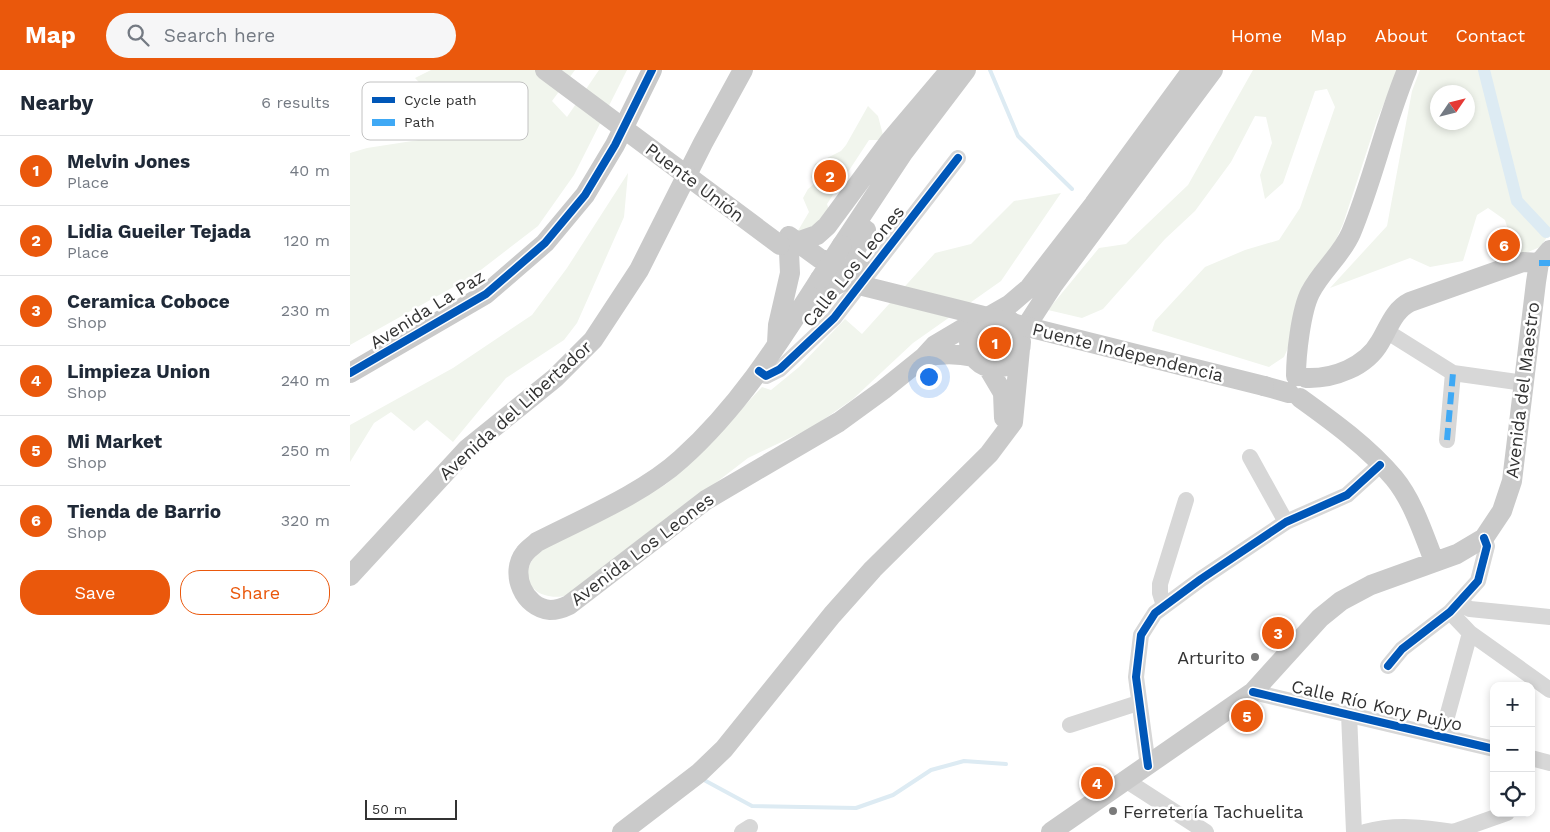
<!DOCTYPE html>
<meta charset="utf-8">
<style>
body{margin:0;font-family:"Work Sans",sans-serif;background:#f6f6f7;color:#1f2937}
.controls{position:absolute;right:15px;bottom:15px;display:grid;overflow:hidden;border-radius:10px;box-shadow:0 2px 8px #0003}
.controls button{width:45px;height:45px;display:grid;place-items:center;padding:0;border:0;border-bottom:1px solid #e0e1e3;background:#fff;color:#1f2937;font:25px sans-serif}
.compass{position:absolute;left:1080px;top:15px;width:45px;height:45px;border-radius:50%;background:#fff;box-shadow:0 2px 8px #0003;rotate:55deg}
.scale{position:absolute;left:15px;bottom:12px;width:92px;box-sizing:border-box;padding-left:5px;border:2px solid #333;border-top:0;font-size:14px;line-height:18px;white-space:nowrap;color:#333;-webkit-text-stroke:4px #fff;paint-order:stroke}
.you{position:absolute;left:578px;top:306px;width:18px;height:18px;margin:-12px;border:4px solid #fff;border-radius:50%;background:#1a73e8;box-shadow:0 0 0 8px #1a73e833}
.badge{display:grid;place-items:center;width:32px;height:32px;border-radius:50%;background:#ea580c;color:#fff;font-size:16px;font-weight:700}
.pin{position:absolute;translate:-50% -50%;border:2px solid #fff;box-shadow:0 1px 5px #0006}
.list{margin:0;padding:0;list-style:none}
h2{display:flex;justify-content:space-between;align-items:center;height:65px;margin:0;padding:0 20px;font-size:21px}
h2 small{font-size:16px;font-weight:400;color:#747a83}
.list li{display:grid;grid-template-columns:32px 1fr auto;gap:15px;align-items:center;box-sizing:border-box;height:70px;padding:0 20px;border-top:1px solid #e0e1e3}
.list b{display:block;font-size:19px;white-space:nowrap}
.list p{margin:0;font-size:16px;white-space:nowrap;color:#747a83}
.list em{font-size:16px;font-style:normal;color:#747a83}
.actions{display:flex;gap:10px;padding:15px 20px}
.actions a{flex:1;padding:11px 0;border:1px solid #ea580c;border-radius:20px;text-align:center;font-size:18px;color:#ea580c}
.actions .main{background:#ea580c;color:#fff}
.icon{flex:none;width:28px;height:28px;fill:none;stroke:currentColor;stroke-width:2;stroke-linecap:round;stroke-linejoin:round}
.map{position:relative;flex:none;width:1200px;height:762px;overflow:hidden}
header{display:flex;align-items:center;gap:30px;box-sizing:border-box;height:70px;padding:0 25px;background:#ea580c;color:#fff}
header strong{font-size:24px}
nav{display:flex;gap:28px;margin-inline-start:auto;font-size:18px}
.search{width:350px;height:45px;background:#f6f6f7;display:flex;align-items:center;gap:12px;box-sizing:border-box;padding:0 18px;border-radius:28px;color:#747a83;font-size:19px}
main{display:flex}
aside{flex:1;background:#fff}
.map>svg:first-child{display:block}
.green{fill:#f1f5ed;fill-rule:evenodd}
.lines{fill:none;stroke-linecap:round;stroke-linejoin:round}
.stream{stroke:#ddebf3;stroke-width:4}
.canal{stroke:#ddebf3;stroke-width:12}
.minor{stroke:#d7d7d7;stroke-width:16}
.major{stroke:#cacaca;stroke-width:20}
.major-bridge{stroke:#cacaca;stroke-width:20}
.quiet{stroke:#3fa9f5;stroke-width:6;stroke-dasharray:12 6;stroke-linecap:butt}
.cycleway-casing{stroke:#fff;stroke-width:11}
.cycleway{stroke:#0057b8;stroke-width:8}
.poi-dot{fill:#7a7a7a;stroke:#fff;stroke-width:2}
.labels{text-anchor:middle;dominant-baseline:central;stroke-width:5;stroke-linejoin:round;paint-order:stroke}
.street-label{font-size:18px;fill:#333;stroke:#fff}
.poi-label{font-size:18px;fill:#333;stroke:#fff;text-anchor:end}
.key{fill:#fff;stroke:#c2c2c2;stroke-width:1}
.key-label{font-size:14px;fill:#333}
</style>
<header>
<strong>Map</strong>
<div class="search"><svg class="icon" aria-label="search" viewBox="0 0 24 24"><circle cx="10" cy="10" r="6"/><path d="M15 15l6 6"/></svg>Search here</div>
<nav><a>Home</a><a>Map</a><a>About</a><a>Contact</a></nav>
</header>
<main>
<aside>
<h2>Nearby<small>6 results</small></h2>
<ul class="list">
<li><span class="badge">1</span><div><b>Melvin Jones</b><p>Place</p></div><em>40 m</em></li>
<li><span class="badge">2</span><div><b>Lidia Gueiler Tejada</b><p>Place</p></div><em>120 m</em></li>
<li><span class="badge">3</span><div><b>Ceramica Coboce</b><p>Shop</p></div><em>230 m</em></li>
<li><span class="badge">4</span><div><b>Limpieza Union</b><p>Shop</p></div><em>240 m</em></li>
<li><span class="badge">5</span><div><b>Mi Market</b><p>Shop</p></div><em>250 m</em></li>
<li><span class="badge">6</span><div><b>Tienda de Barrio</b><p>Shop</p></div><em>320 m</em></li>
</ul>
<div class="actions"><a class="main">Save</a><a>Share</a></div>
</aside>
<div class="map">
<svg width="1200" height="762" viewBox="0 0 1200 762">
<rect width="100%" height="100%" fill="#fff"/>
<!-- green -->
<path class="green" d="M 81,0 L 225,0 L 202,31 L 217,47 L 249,0 L 277,0 L 224,105 L 188,156 L 123,206 L 0,275 L 0,83 L 17,78 L 101,65 L 103,48 L 65,8 Z
M 903,0 L 1048,0 L 1027,50 L 993,154 L 934,287 L 919,297 L 802,261 L 805,251 L 855,197 L 895,180 L 929,170 L 950,138 L 985,37 L 977,19 L 965,21 L 933,113 L 915,129 L 910,105 L 922,73 L 916,47 L 905,46 L 881,92 L 845,141 L 815,169 L 753,239 L 732,248 L 698,240 L 749,178 L 776,174 L 838,115 Z
M 1070,0 L 1200,0 L 1200,163 L 1190,177 L 1166,187 L 1155,150 L 1138,138 L 1127,145 L 1113,191 L 1080,197 L 1060,188 L 980,218 L 1037,156 L 1062,21 ZM 1088,22 L 1118,22 L 1118,52 L 1088,52 Z
M 518,36 L 528,46 L 533,65 L 529,70 L 519,70 L 477,134 L 480,143 L 470,158 L 446,164 L 459,142 L 453,128 L 458,119 L 465,113 L 461,107 L 465,94 L 491,81 L 496,75 Z
M 278,103 L 274,147 L 227,253 L 214,270 L 156,308 L 103,372 L 77,350 L 64,361 L 41,342 L 24,353 L 0,392 L 0,355 L 103,298 L 182,245 L 217,198 Z
M 711,123 L 651,211 L 563,273 L 503,329 L 463,357 L 398,388 L 220,525 C 185,534 163,508 190,480 L 315,415 L 340,394 L 412,317 L 421,320 L 449,297 L 495,249 L 512,264 L 585,183 L 621,174 L 664,131 Z
M 634,256 L 660,261 L 663,275 L 655,287 L 641,290 L 630,282 L 627,268 Z"/>
<g class="lines">
<!-- stream -->
<path class="stream" d="M 640,0 L 668,66 L 722,119
M 354,710 L 402,736 L 506,738 L 543,725 L 581,700 L 614,691 L 656,694"/>
<!-- canal -->
<path class="canal" d="M 1134,0 L 1167,131 L 1196,162"/>
<!-- minor -->
<path class="minor" d="M 1036,261 L 1103,303 L 1174,313
M 409,301 L 416,306 L 430,299 L 484,248 L 608,88
M 1097,370 L 1103,303
M 900,387 L 936,452
M 1108,533 L 1120,539 L 1200,547
M 814,536 L 810,523 L 810,514 L 836,430
M 1100,542 L 1120,563 L 1200,620
M 1038,596 L 1052,579 L 1100,542 L 1128,511 L 1137,476 L 1134,468
M 903,622 L 1144,679
M 999,644 L 1004,762
M 720,655 L 788,633
M 1092,665 L 1120,563
M 1181,688 L 1200,693
M 798,696 L 786,607 L 791,565 L 805,543 L 851,509 L 936,452 L 997,425 L 1030,395
M 777,711 L 856,762
M 392,762 L 400,757
M 1015,762 C 1044,754 1074,757 1103,762
M 1103,762 L 1157,743"/>
<!-- major -->
<path class="major" d="M 439,166 L 469,188 L 495,199
M 492,175 L 553,83 L 616,0
M 514,204 L 504,183 L 516,160
M 470,209 C 429,273 389,337 331,389 C 294,423 232,449 187,472 C 183,476 178,479 175,483 C 159,503 174,538 200,540 C 206,540 213,538 219,535 L 356,430 L 489,352 L 533,320 L 574,287 L 585,275 L 612,259 L 625,255
M 466,237 L 480,218 L 492,212
M619 272a26 26 0 1 1 52 0a26 26 0 1 1-52 0Z
M 638,247 L 659,235 L 679,218 L 744,134 L 842,0
M 670,266 L 703,215 L 863,0
M 427,273 L 428,255 L 440,203 L 439,182 L 447,172 L 467,165 L 477,156 L 539,72 L 600,0
M 574,287 C 592,283 606,283 624,287
M 637,296 L 653,323 L 654,348
M 0,303 L 136,224 L 195,173 L 235,125 L 265,75 L 302,0
M 946,306 C 946,285 951,241 960,223 C 971,201 991,186 1001,163 C 1023,110 1035,53 1057,0
M 956,308 C 983,309 1016,297 1030,272 C 1039,257 1044,240 1060,232 L 1173,192 L 1189,193
M 914,316 L 939,323
M 950,328 C 982,351 1018,377 1044,408 C 1063,431 1073,463 1084,491
M 0,506 L 117,379 L 205,308 L 243,270 L 289,200 L 353,73 L 393,0
M 272,762 L 349,703 L 374,679 L 482,545 L 523,499 L 639,384 L 663,352 L 670,279
M 701,762 L 903,622 L 970,548 L 991,531 L 1021,515 L 1107,484 L 1134,468 L 1152,441 L 1162,411 L 1186,212 L 1189,193 L 1200,180"/>
<!-- major-bridge -->
<path class="major-bridge" d="M 195,0 L 430,175
M 470,209 L 492,175
M 501,213 L 914,316"/>
<!-- quiet -->
<path class="quiet" d="M 1189,193 L 1200,193
M 1097,370 L 1103,303"/>
<defs>
<path id="cycleway" d="M 409,301 L 416,306 L 430,299 L 484,248 L 608,88
M 0,303 L 136,224 L 195,173 L 235,125 L 265,75 L 302,0
M 1038,596 L 1052,579 L 1100,542 L 1128,511 L 1137,476 L 1134,468
M 903,622 L 1144,679
M 798,696 L 786,607 L 791,565 L 805,543 L 851,509 L 936,452 L 997,425 L 1030,395"/>
</defs>
<!-- cycleway casing -->
<use href="#cycleway" class="cycleway-casing"/>
<!-- cycleway -->
<use href="#cycleway" class="cycleway"/>
</g>
<!-- markers -->
<g class="poi-dot">
<circle cx="905" cy="587" r="5"/>
<circle cx="763" cy="741" r="5"/>
</g>
<g class="labels">
<!-- street labels -->
<g class="street-label">
<text transform="translate(345 112) rotate(37)">Puente Unión</text>
<text transform="translate(503 196) rotate(-51)">Calle Los Leones</text>
<text transform="translate(77 239) rotate(-32)">Avenida La Paz</text>
<text transform="translate(778 282) rotate(14)">Puente Independencia</text>
<text transform="translate(1172 320) rotate(-83)">Avenida del Maestro</text>
<text transform="translate(165 340) rotate(-42)">Avenida del Libertador</text>
<text transform="translate(292 479) rotate(-37)">Avenida Los Leones</text>
<text transform="translate(1027 635) rotate(13)">Calle Río Kory Pujyo</text>
</g>
<!-- poi labels -->
<g class="poi-label">
<text x="895" y="587">Arturito</text>
<text x="773" y="741" text-anchor="start">Ferretería Tachuelita</text>
</g>
</g>
<!-- legend -->
<rect x="12" y="12" width="166" height="58" rx="8" class="key"/>
<rect x="22" y="27" width="23" height="6" fill="#0057b8"/>
<rect x="22" y="49" width="23" height="7" fill="#3fa9f5"/>
<g class="key-label">
<text x="54" y="35">Cycle path</text>
<text x="54" y="57">Path</text>
</g>
</svg>
<div class="controls">
<button>+</button>
<button>−</button>
<button><svg class="icon" aria-label="locate" viewBox="0 0 24 24"><circle cx="12" cy="12" r="6"/><path d="M12 2v4M12 18v4M2 12h4M18 12h4"/></svg></button>
</div>
<svg class="compass" viewBox="-18 -18 36 36"><path d="M0-13l5 13h-10z" fill="#e53935"/><path d="M0 13l5-13h-10z" fill="#747a83"/></svg>
<div class="scale">50 m</div>
<div class="you"></div>
<div class="pin badge" style="left:645px;top:273px">1</div>
<div class="pin badge" style="left:480px;top:106px">2</div>
<div class="pin badge" style="left:928px;top:563px">3</div>
<div class="pin badge" style="left:747px;top:713px">4</div>
<div class="pin badge" style="left:897px;top:646px">5</div>
<div class="pin badge" style="left:1154px;top:175px">6</div>
</div>
</main>
